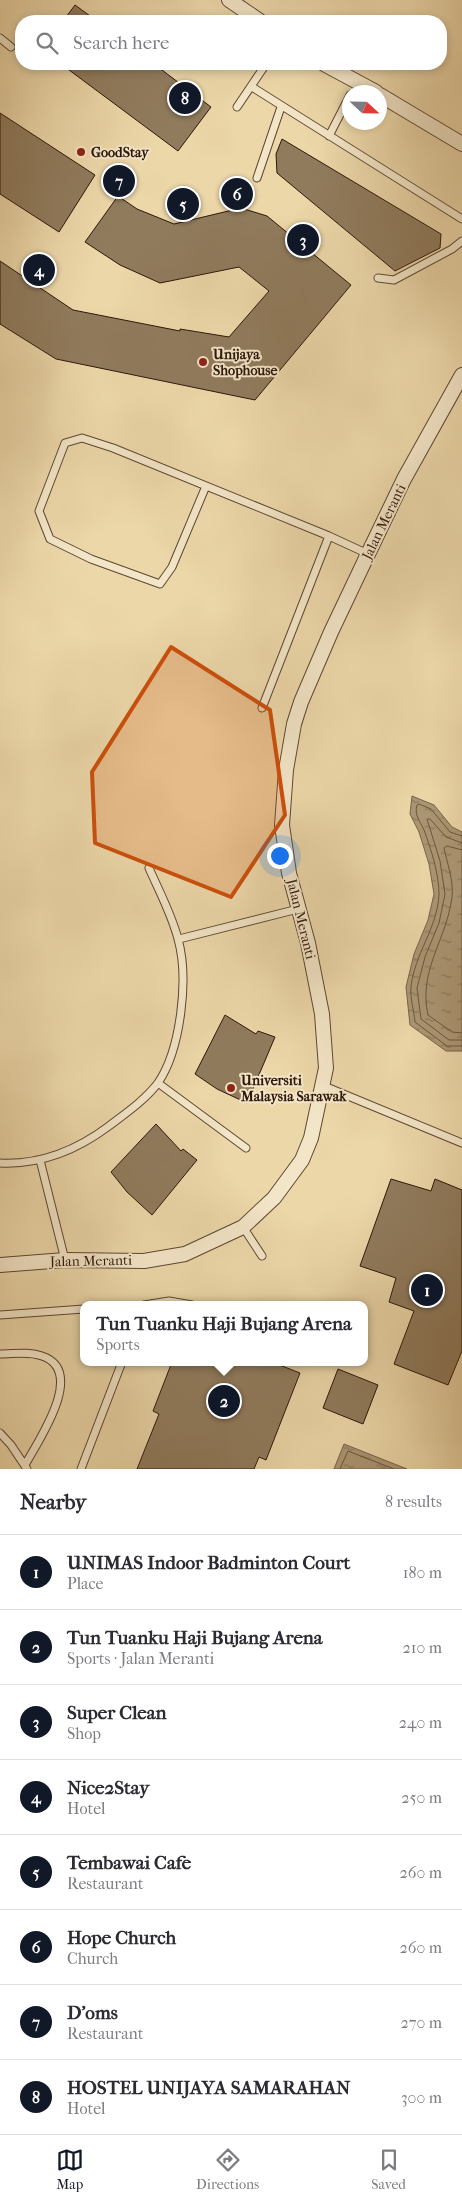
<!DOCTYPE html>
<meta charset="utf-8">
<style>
body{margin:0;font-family:"IM FELL French Canon",serif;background:#f7f7f7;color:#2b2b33}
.compass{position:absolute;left:342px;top:85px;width:45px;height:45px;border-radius:50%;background:#fff;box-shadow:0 2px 8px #0003;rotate:112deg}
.you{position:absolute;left:279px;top:855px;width:18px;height:18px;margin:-12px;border:4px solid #fff;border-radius:50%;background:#1a73e8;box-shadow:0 0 0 8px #1a73e833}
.badge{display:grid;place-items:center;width:32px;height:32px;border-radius:50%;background:#111827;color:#fff;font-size:16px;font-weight:700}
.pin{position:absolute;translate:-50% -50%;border:2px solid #fff;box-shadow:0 1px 5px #0006}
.popup{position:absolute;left:80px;top:1301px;width:288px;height:65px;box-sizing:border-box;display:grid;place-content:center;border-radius:10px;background:#fff;filter:drop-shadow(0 1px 4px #0005);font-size:16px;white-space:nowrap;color:#7c7c81}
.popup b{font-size:19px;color:#2b2b33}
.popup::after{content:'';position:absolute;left:50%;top:100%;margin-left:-10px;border:10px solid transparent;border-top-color:#fff}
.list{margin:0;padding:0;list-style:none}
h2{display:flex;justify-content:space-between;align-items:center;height:65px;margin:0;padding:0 20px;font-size:21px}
h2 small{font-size:16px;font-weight:400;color:#7c7c81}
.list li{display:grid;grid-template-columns:32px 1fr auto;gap:15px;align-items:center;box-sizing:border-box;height:75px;padding:0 20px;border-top:1px solid #e1e1e2}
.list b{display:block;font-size:19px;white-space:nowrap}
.list p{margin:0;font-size:16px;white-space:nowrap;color:#7c7c81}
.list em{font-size:16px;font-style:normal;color:#7c7c81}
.icon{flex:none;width:28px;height:28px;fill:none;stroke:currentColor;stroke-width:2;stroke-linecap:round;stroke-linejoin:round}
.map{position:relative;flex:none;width:462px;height:1469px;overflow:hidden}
.search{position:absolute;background:#fff;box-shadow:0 2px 8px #0003;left:15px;right:15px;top:15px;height:55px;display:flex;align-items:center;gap:12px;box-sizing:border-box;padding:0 18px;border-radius:20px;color:#7c7c81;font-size:19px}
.sheet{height:665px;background:#fff}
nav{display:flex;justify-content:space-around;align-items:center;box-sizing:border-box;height:70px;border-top:1px solid #e1e1e2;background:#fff;font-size:14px;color:#7c7c81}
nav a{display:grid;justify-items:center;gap:2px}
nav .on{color:#111827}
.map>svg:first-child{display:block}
.water{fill:url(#water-ripples);stroke:#786349}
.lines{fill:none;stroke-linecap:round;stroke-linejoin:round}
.shore{stroke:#6c563e;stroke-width:1}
.building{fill:#907b5d;stroke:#2c170a}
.lane-casing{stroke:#5c4732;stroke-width:9}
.street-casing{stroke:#5c4732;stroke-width:16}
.lane{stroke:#f3e5c7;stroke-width:7}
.street{stroke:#f3e5c7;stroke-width:14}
.marked{fill:#cc4f0c;fill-opacity:0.2;stroke:#cc4f0c;stroke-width:4;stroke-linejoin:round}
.poi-dot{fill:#8f2418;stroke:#f3e5c7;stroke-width:2}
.labels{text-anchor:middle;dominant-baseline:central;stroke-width:4;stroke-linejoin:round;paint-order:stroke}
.poi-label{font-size:14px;font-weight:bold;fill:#2c170a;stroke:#f3e5c7;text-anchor:start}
.street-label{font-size:14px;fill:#2c170a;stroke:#f3e5c7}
</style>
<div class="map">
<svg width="462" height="1469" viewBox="0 0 462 1469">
<defs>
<pattern id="water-ripples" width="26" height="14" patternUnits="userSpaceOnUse" patternTransform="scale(1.25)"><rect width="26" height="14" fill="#ab9673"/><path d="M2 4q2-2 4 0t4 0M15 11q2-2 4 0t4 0" fill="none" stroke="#8b795d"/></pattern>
</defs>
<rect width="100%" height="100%" fill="#ecd7a9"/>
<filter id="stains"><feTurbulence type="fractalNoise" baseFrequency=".004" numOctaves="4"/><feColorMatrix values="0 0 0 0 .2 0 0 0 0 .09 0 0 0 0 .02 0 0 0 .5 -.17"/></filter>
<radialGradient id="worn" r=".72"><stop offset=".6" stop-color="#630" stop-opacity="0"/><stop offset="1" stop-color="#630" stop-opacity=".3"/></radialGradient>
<!-- water -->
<path class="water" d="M 412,796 L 434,805 L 452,827 L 462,832 L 462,1051 L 446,1051 L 410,1025 L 406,987 L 414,954 L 428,920 L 434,894 L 429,864 L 419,832 L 410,814 Z
M 344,1444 L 407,1469 L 334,1469 Z"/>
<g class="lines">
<!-- shore -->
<path class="shore" d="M 462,836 L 450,832 L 431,809 L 419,804 L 417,805 C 414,815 420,821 424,830 C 431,849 439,874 439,894 C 438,927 414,955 411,987 C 410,998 414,1011 415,1022 L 447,1046 L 462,1046
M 462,843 L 446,837 L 430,819 L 427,819 L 440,861 L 445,894 L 439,923 L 425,957 L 417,988 L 421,1019 L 449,1040 L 462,1040
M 462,850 L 447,846 L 444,848 C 447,863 454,881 452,897 C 447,939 418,970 428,1015 L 452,1032 L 462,1033
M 340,1469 L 348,1451 L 394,1469"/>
</g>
<!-- building -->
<path class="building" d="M 75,5 L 97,21 L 63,21 Z
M 61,64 L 154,64 L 211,107 L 178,151 Z
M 0,113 L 95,175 L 59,232 L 0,194 Z
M 282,139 L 441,234 L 440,248 L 395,271 L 277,173 L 276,154 Z
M 118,196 L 137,209 L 174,224 L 241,208 L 267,216 L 351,285 L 255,400 L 56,359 L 0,324 L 0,261 L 73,310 L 180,331 L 180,329 L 229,337 L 269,291 L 239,267 L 160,283 L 120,265 L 85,242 Z
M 225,1015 L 256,1034 L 258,1031 L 275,1037 L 247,1103 L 217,1089 L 195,1074 Z
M 156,1124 L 181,1151 L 183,1149 L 197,1160 L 152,1215 L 127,1192 L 111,1172 Z
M 391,1179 L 431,1191 L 435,1179 L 462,1190 L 462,1351 L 448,1385 L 394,1364 L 414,1311 L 389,1302 L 396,1278 L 360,1266 Z
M 172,1362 L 272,1362 L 300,1373 L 266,1460 L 259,1457 L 254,1469 L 137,1469 L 159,1414 L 153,1411 Z
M 338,1369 L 378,1385 L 363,1424 L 323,1408 Z"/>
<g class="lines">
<defs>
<path id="lane" d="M 0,38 L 11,47
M 252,87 L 462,219
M 237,107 L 266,64
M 329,136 L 350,95
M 257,178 L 281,107
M 378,278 L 394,280 L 452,249 L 462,241
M 206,486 L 172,567 L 160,584 L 91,559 L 50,539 L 39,511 L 65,443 L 82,438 L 113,448 L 329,536 L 368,554
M 262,708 L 329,536
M 179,939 L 298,909
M 158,1083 L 246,1148
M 324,1086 L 462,1143
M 40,1160 L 65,1260
M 0,1163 C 41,1165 77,1150 109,1126 C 126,1113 145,1100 158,1083 C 181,1049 189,978 178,939 C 172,915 159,891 149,868
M 243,1227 L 262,1256
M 144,1305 L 169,1301 L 192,1305
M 0,1315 L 84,1309
M 0,1354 C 14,1354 29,1351 42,1356 C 87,1371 38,1441 25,1465
M 0,1433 L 11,1445 L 27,1469
M 81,1469 L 122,1362"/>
<path id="street" d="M 229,0 L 260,21
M 324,64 L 376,92
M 380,95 L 462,144
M 0,1265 L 65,1260 L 144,1261 L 185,1254 L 243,1227 L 274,1198 L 302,1160 L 311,1138 L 326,1068 L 322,1014 L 308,943 L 289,873 L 282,825 L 286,770 L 294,724 L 301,702 L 331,632 L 368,554 L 404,479 L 462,375"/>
</defs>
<!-- lane casing -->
<use href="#lane" class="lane-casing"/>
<!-- street casing -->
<use href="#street" class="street-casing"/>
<!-- lane -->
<use href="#lane" class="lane"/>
<!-- street -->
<use href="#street" class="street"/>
</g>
<!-- marked area -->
<path class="marked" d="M 171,647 L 270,710 L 285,815 L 231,897 L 95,843 L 92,772 Z"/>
<!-- markers -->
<g class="poi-dot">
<circle cx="81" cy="152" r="5"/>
<circle cx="203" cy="362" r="5"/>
<circle cx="231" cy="1088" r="5"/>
</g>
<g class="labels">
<!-- poi labels -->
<g class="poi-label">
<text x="91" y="152">GoodStay</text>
<text x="213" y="354">Unijaya<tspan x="213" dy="16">Shophouse</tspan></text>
<text x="241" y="1080">Universiti<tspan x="241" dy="16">Malaysia Sarawak</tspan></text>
</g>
<!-- street labels -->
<g class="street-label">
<text transform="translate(384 522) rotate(-64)">Jalan Meranti</text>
<text transform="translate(301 919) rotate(76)">Jalan Meranti</text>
<text transform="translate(91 1261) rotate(-1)">Jalan Meranti</text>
</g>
</g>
<rect width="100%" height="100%" filter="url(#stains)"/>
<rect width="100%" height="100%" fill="url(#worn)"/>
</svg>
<svg class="compass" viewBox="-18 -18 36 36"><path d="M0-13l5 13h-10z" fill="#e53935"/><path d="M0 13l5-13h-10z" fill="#7c7c81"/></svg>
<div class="you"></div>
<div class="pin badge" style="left:427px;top:1290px">1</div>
<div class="pin badge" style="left:224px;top:1401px">2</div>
<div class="popup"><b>Tun Tuanku Haji Bujang Arena</b>Sports</div>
<div class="pin badge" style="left:303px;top:240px">3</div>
<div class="pin badge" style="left:39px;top:270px">4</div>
<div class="pin badge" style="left:183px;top:204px">5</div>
<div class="pin badge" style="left:237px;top:194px">6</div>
<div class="pin badge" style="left:119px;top:181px">7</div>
<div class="pin badge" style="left:185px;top:98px">8</div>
<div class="search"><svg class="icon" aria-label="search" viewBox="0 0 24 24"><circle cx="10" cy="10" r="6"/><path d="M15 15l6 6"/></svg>Search here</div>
</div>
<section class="sheet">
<h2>Nearby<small>8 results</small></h2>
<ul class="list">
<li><span class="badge">1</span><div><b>UNIMAS Indoor Badminton Court</b><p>Place</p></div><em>180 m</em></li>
<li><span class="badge">2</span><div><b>Tun Tuanku Haji Bujang Arena</b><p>Sports · Jalan Meranti</p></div><em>210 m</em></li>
<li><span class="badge">3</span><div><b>Super Clean</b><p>Shop</p></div><em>240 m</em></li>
<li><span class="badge">4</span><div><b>Nice2Stay</b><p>Hotel</p></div><em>250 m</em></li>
<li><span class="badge">5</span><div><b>Tembawai Cafe</b><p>Restaurant</p></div><em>260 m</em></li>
<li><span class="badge">6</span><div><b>Hope Church</b><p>Church</p></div><em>260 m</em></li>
<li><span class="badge">7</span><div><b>D'oms</b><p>Restaurant</p></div><em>270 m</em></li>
<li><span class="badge">8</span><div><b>HOSTEL UNIJAYA SAMARAHAN</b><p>Hotel</p></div><em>300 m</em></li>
</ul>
</section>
<nav>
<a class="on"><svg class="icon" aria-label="map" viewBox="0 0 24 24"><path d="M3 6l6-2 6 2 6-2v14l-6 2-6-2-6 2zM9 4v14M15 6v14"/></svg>Map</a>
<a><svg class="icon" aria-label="directions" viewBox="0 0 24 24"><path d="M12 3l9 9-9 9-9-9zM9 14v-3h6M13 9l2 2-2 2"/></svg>Directions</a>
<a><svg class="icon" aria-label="saved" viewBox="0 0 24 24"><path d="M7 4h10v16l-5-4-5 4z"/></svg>Saved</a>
</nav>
